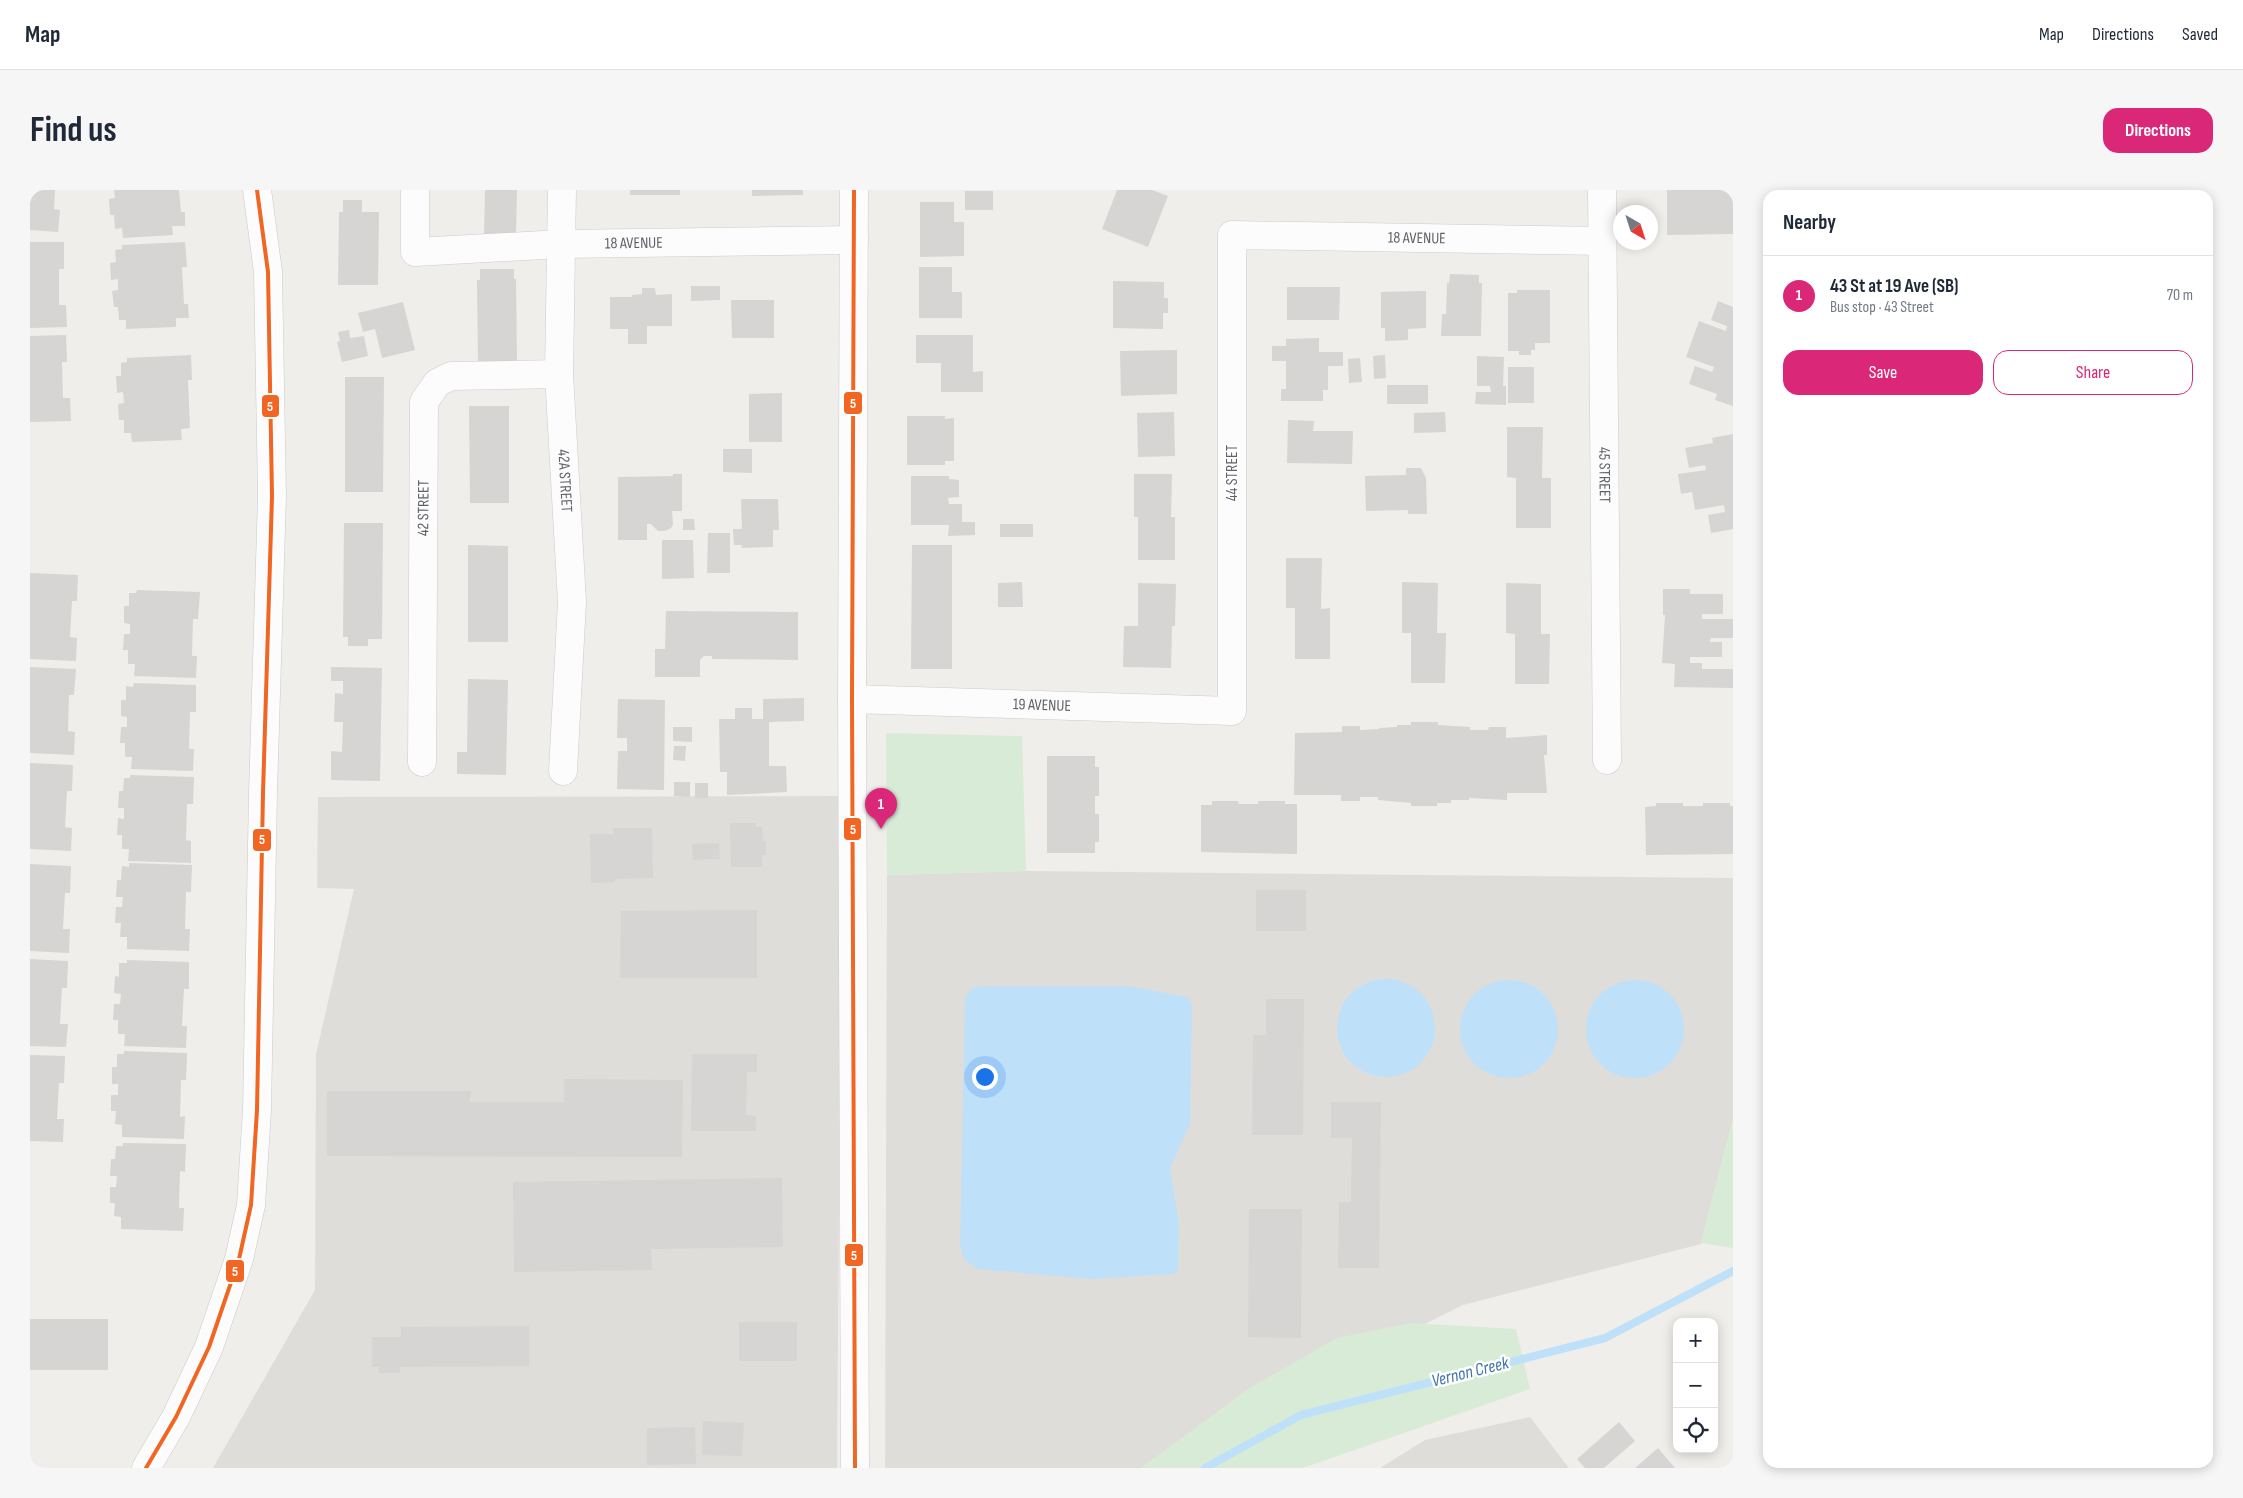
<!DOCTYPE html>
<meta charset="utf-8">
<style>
body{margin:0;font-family:"Sofia Sans Condensed",sans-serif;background:#f6f6f7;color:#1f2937}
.controls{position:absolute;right:15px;bottom:15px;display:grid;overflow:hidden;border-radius:10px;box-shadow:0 2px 12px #0003}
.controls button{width:45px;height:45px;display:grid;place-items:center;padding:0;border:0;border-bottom:1px solid #e0e1e3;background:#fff;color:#1f2937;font:25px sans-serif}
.compass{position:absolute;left:1583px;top:15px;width:45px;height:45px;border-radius:50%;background:#fff;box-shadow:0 2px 12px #0003;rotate:141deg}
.you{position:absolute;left:954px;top:886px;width:18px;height:18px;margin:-12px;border:4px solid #fff;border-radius:50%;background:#1a73e8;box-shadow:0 0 0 8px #1a73e833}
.badge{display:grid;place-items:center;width:32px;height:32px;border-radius:50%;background:#db2777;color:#fff;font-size:16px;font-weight:700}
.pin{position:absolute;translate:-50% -41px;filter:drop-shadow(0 1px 2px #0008)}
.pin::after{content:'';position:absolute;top:26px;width:18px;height:15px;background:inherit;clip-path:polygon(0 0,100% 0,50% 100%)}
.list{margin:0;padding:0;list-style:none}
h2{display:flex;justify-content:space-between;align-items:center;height:65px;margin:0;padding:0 20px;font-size:21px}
h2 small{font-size:16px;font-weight:400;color:#747a83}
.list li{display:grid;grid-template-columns:32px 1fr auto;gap:15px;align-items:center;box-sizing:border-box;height:80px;padding:0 20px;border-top:1px solid #e0e1e3}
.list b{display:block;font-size:19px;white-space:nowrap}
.list p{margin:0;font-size:16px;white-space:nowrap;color:#747a83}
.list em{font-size:16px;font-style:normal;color:#747a83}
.actions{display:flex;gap:10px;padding:15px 20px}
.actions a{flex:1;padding:11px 0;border:1px solid #db2777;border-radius:15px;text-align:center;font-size:18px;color:#db2777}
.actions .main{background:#db2777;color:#fff}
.icon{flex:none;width:28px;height:28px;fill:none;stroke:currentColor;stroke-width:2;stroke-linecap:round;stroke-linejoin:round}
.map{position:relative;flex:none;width:1703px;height:1278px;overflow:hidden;border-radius:15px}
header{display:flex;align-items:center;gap:30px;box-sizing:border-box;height:70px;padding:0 25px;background:#fff;border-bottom:1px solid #e0e1e3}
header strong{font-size:24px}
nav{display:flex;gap:28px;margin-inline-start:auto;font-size:18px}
.intro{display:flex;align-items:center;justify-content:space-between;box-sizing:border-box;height:120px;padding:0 30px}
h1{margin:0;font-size:35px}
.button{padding:12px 22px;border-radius:15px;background:#db2777;color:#fff;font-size:18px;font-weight:700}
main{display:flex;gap:30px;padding:0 30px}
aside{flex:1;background:#fff;border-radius:15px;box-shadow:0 2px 12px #0003}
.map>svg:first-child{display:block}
.industrial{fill:#dfddda}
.green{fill:#d8ebd6}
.water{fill:#bfe0f9}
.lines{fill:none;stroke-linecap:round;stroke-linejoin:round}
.stream{stroke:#bfe0f9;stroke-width:8}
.building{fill:#d6d5d3}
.street-casing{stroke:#cbcccc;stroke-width:29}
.secondary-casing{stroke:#cacacb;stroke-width:29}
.street{stroke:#fdfcfc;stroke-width:28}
.secondary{stroke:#fdfcfc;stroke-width:28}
.bus-1-casing{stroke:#fff;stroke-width:8}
.bus-1{stroke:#f26522;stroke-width:4}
.labels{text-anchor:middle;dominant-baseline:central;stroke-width:5;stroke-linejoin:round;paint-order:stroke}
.street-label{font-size:16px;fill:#5f6368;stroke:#fff}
.water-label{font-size:18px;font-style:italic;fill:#4174aa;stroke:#fff}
.line-badge{stroke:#fff;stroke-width:2}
.badge-label{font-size:14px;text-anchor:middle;font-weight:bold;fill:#fff}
</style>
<header>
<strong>Map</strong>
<nav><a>Map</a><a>Directions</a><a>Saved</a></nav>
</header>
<div class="intro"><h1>Find us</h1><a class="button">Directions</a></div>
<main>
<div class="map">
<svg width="1703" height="1278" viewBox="0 0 1703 1278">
<rect width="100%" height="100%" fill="#efeeea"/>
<!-- industrial -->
<path class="industrial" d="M 812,606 L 807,1278 L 183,1278 L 285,1100 L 286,864 L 324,699 L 287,698 L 288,607 Z
M 996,681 L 1703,688 L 1703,929 L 1671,1054 L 1433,1115 L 1194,1234 L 1129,1278 L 855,1278 L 857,685 Z
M 1500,1227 L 1539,1278 L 1350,1278 L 1395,1250 Z"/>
<!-- green -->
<path class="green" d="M 856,543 L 992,546 L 996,681 L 857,685 Z
M 1703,927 L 1703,1058 L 1671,1053 Z
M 1381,1133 L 1486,1139 L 1500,1199 L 1273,1278 L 1111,1278 L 1218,1199 L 1307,1148 Z"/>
<!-- water -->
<path class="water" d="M1307 838a49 49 0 1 1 98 0a49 49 0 1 1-98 0Z
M1430 839a49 49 0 1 1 98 0a49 49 0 1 1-98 0Z
M1556 839a49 49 0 1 1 98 0a49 49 0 1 1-98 0Z
M 952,796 L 1097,796 L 1158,807 L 1162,817 L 1160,934 L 1140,978 L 1149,1034 L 1148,1081 L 1142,1084 L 1062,1089 L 947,1079 L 933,1068 L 930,1056 L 935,808 L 941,799 Z"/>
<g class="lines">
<!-- stream -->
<path class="stream" d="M 1175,1278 L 1271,1225 L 1575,1148 L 1703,1081"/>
</g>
<!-- building -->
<path class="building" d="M 0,0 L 25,0 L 24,19 L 30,20 L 28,42 L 0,40 Z
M 84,0 L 149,0 L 151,22 L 155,22 L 155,36 L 142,36 L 143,45 L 93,48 L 92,38 L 85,39 L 84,25 L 80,25 L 79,9 L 85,8 Z
M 455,0 L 487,0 L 486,45 L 454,45 Z
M 600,0 L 650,0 L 650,5 L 600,5 Z
M 722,0 L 773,0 L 773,5 L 722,6 Z
M 1087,0 L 1122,0 L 1138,6 L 1118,57 L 1072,39 Z
M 1637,0 L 1703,0 L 1703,44 L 1637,45 Z
M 935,1 L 963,1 L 963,20 L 935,20 Z
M 313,10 L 332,10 L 332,22 L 349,22 L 348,95 L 308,95 L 309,22 L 313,22 Z
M 890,12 L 924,12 L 924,32 L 934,32 L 934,66 L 890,67 Z
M 0,52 L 34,52 L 34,79 L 29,79 L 29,115 L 36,115 L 37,137 L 0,138 Z
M 155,52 L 157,77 L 152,77 L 154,114 L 158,114 L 159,128 L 146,128 L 146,137 L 96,139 L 96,130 L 89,130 L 88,117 L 84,117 L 82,101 L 88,100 L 88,89 L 81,90 L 80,73 L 86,72 L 85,60 L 92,59 L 92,55 Z
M 889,77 L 922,77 L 922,102 L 932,102 L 932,128 L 889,128 Z
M 450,79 L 484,79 L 484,89 L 486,89 L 487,172 L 448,173 L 447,90 L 450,90 Z
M 1420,84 L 1449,85 L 1449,93 L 1452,93 L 1451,146 L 1411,146 L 1412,124 L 1416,124 L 1417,93 L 1419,93 Z
M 1083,91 L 1134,92 L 1134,108 L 1138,108 L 1138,123 L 1133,123 L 1133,139 L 1083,138 Z
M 661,96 L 690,96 L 690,110 L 661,111 Z
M 1257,97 L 1310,97 L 1309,130 L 1257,130 Z
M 612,98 L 625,98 L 626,105 L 642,104 L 642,136 L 617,136 L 617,154 L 598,154 L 598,139 L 580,139 L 580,107 L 602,107 L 602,105 L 612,104 Z
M 1487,100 L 1520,100 L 1520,153 L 1505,153 L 1505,160 L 1501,160 L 1501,165 L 1489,165 L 1489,161 L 1478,161 L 1478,103 L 1487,103 Z
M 1396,101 L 1396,138 L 1378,139 L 1378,150 L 1355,151 L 1355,138 L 1351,138 L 1351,102 Z
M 701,110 L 744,110 L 744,148 L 702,148 Z
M 1688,111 L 1703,117 L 1703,216 L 1685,210 L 1687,204 L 1659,194 L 1665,176 L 1682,182 L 1684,177 L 1656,167 L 1669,131 L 1696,141 L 1697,136 L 1681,130 Z
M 373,112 L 385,160 L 352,168 L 345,139 L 333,142 L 328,123 Z
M 319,140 L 320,148 L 334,146 L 338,166 L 312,172 L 307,152 L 310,151 L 308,142 Z
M 36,145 L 37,172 L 32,172 L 33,208 L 40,208 L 41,231 L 0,232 L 0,146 Z
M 886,145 L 943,145 L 943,182 L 953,181 L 953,202 L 911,202 L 911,173 L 886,173 Z
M 1289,148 L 1289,162 L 1313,162 L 1313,176 L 1298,176 L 1298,200 L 1293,200 L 1293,211 L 1251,211 L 1251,199 L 1256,199 L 1256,171 L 1242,171 L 1242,156 L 1256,156 L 1256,149 Z
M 1147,160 L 1147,204 L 1091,206 L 1090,161 Z
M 161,165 L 162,190 L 158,190 L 160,238 L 151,239 L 152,250 L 102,252 L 101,243 L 94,243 L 94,230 L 89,230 L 88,214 L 94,213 L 93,202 L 87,203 L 86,186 L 91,186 L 91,173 L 97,172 L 97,168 Z
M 1355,165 L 1356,188 L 1344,189 L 1343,166 Z
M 1447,166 L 1474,167 L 1473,196 L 1476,196 L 1476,215 L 1445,214 L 1446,202 L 1461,202 L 1460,196 L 1447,196 Z
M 1330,168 L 1332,192 L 1319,193 L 1318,169 Z
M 1478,177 L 1504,177 L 1504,213 L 1478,213 Z
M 315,187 L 354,187 L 353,302 L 315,302 Z
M 1357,195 L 1398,195 L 1398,214 L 1357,214 Z
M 752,203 L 752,252 L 719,252 L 719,204 Z
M 439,216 L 479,216 L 479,313 L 440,313 Z
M 1144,222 L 1145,266 L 1108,267 L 1107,223 Z
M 1415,222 L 1416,242 L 1384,243 L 1384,223 Z
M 877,226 L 915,226 L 915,229 L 924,228 L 924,271 L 915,271 L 915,275 L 877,275 Z
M 1258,230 L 1284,231 L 1283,241 L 1323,241 L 1322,274 L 1257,273 Z
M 1477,237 L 1513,237 L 1512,288 L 1521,288 L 1521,338 L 1486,338 L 1486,288 L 1477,287 Z
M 1703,244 L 1703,339 L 1681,343 L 1678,325 L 1695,322 L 1694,315 L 1665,320 L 1662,302 L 1651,304 L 1648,284 L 1676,280 L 1675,275 L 1659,278 L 1655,258 L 1683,253 L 1682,248 Z
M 693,259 L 722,259 L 722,283 L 693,282 Z
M 1376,278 L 1391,278 L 1396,288 L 1397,324 L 1378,324 L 1378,320 L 1336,321 L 1335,286 L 1376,285 Z
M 643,284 L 652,284 L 652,321 L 642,321 L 643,335 L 641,338 L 635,341 L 628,341 L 621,334 L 617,334 L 617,350 L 588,350 L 588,287 L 643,286 Z
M 1104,284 L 1142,284 L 1141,327 L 1145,327 L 1145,370 L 1108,370 L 1108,327 L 1104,327 Z
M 881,286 L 919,286 L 919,289 L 929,290 L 929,307 L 918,308 L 919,314 L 932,314 L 932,332 L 945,332 L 945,345 L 918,346 L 919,335 L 881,335 Z
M 711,309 L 748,309 L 749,340 L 743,340 L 743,357 L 711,358 L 712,355 L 704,355 L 703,339 L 712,339 Z
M 653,329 L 664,329 L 665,340 L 653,340 Z
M 314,333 L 353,333 L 352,449 L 338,449 L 338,456 L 318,456 L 318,447 L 313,447 Z
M 970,334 L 1003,334 L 1003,347 L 970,347 Z
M 678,343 L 700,343 L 700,383 L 677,383 Z
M 632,350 L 663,350 L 664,388 L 632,389 Z
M 438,355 L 478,356 L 478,452 L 438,452 Z
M 882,355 L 922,355 L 922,479 L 881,479 Z
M 1256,368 L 1292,368 L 1291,419 L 1300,418 L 1300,469 L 1265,469 L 1265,418 L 1256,418 Z
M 0,383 L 48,385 L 47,411 L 42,411 L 40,447 L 47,448 L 46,471 L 0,469 Z
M 992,392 L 993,417 L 968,417 L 968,393 Z
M 1372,392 L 1408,393 L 1407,443 L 1416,443 L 1415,493 L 1381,493 L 1381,443 L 1372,443 Z
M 1108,393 L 1146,394 L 1145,436 L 1142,436 L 1141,478 L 1093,477 L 1094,436 L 1108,436 Z
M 1476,393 L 1511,394 L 1511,444 L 1520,444 L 1519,494 L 1485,494 L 1485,444 L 1476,443 Z
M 1633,399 L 1660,399 L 1660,404 L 1693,404 L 1693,424 L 1672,424 L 1672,429 L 1703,429 L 1703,448 L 1681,448 L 1680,452 L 1692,452 L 1692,467 L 1660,467 L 1660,473 L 1672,473 L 1672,479 L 1703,479 L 1703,498 L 1644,497 L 1645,474 L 1632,473 L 1635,425 L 1633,425 Z
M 107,400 L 170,402 L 168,429 L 163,429 L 162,466 L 167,466 L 166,488 L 104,486 L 105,474 L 98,474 L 98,460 L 93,460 L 94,444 L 100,444 L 100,434 L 94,433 L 94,416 L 99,416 L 99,403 L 106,403 Z
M 636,421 L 768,422 L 768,470 L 682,469 L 682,466 L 674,466 L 670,470 L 670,487 L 625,487 L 625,459 L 635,459 Z
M 0,477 L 46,479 L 44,505 L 39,505 L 38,541 L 45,542 L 44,565 L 0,563 Z
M 301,477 L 352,478 L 350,591 L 301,590 L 301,561 L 312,562 L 313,532 L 304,532 L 305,503 L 313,504 L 313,491 L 301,491 Z
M 438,489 L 478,490 L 476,585 L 427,584 L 427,562 L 437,562 Z
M 104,493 L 166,495 L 166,522 L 160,522 L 159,559 L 164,559 L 163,581 L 101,579 L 102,567 L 95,567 L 95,553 L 90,553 L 91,537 L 97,537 L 97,527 L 91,526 L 91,510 L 96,510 L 96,496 L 103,497 Z
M 774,508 L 774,531 L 739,532 L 739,576 L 756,576 L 757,602 L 697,605 L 697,582 L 690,582 L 689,529 L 705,529 L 705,518 L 722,518 L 722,529 L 733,529 L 733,509 Z
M 588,509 L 635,510 L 634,600 L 587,599 L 588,561 L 597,561 L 597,548 L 587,548 Z
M 1381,532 L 1408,532 L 1408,535 L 1440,537 L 1440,540 L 1458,540 L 1459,537 L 1476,537 L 1476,548 L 1517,545 L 1517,565 L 1514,565 L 1517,603 L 1477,603 L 1477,610 L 1439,608 L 1439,610 L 1421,610 L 1421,613 L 1407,613 L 1407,616 L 1381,616 L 1381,613 L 1348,610 L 1348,607 L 1330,607 L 1330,611 L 1311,611 L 1311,605 L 1264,605 L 1265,543 L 1312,542 L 1312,536 L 1330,536 L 1330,540 L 1349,539 L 1349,538 L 1367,537 L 1367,535 L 1381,535 Z
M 643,537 L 662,537 L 662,552 L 643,551 Z
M 644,556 L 656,556 L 655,571 L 643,570 Z
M 1017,566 L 1065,566 L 1065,577 L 1069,577 L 1069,606 L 1065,606 L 1065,624 L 1069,624 L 1069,652 L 1065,652 L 1065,663 L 1017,663 Z
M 0,573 L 43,575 L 42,601 L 37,601 L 35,637 L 42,638 L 41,661 L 0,659 Z
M 100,585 L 164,587 L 163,614 L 157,614 L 156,650 L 161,651 L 161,673 L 98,671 L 99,659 L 92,659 L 92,645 L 87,645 L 88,628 L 94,629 L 94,618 L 88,618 L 89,601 L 93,601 L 94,588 L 100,588 Z
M 644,592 L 660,592 L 660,607 L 644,606 Z
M 665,593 L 678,593 L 678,608 L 665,608 Z
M 1182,611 L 1208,611 L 1209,614 L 1228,614 L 1228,611 L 1255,611 L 1255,614 L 1267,614 L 1267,664 L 1171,662 L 1171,615 L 1182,615 Z
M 1626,613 L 1653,613 L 1653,616 L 1673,616 L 1673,613 L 1700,613 L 1700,616 L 1703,616 L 1703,664 L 1616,665 L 1615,617 L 1626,616 Z
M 700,633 L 726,633 L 726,637 L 732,637 L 733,651 L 736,651 L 736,665 L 732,665 L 732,677 L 701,677 Z
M 583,638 L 622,638 L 623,688 L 585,689 L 585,692 L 561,693 L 560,644 L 583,644 Z
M 689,653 L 690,669 L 663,670 L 662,654 Z
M 99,673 L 162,675 L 161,702 L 156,702 L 155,739 L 160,739 L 159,761 L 97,759 L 97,747 L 90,747 L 91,733 L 85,733 L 86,717 L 92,717 L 93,707 L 86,707 L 87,690 L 91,690 L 92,676 L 99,677 Z
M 0,674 L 41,676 L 40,703 L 35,703 L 33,739 L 40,739 L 39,763 L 0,761 Z
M 1226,700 L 1276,700 L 1276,741 L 1226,741 Z
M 727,720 L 727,788 L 590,788 L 591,721 Z
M 0,769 L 38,771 L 37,798 L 32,798 L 30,834 L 38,834 L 36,857 L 0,856 Z
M 97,770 L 159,772 L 159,799 L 154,799 L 152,836 L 157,836 L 156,858 L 94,856 L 95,844 L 88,844 L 88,830 L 83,830 L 84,814 L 90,814 L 91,804 L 84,803 L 85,786 L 89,787 L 89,773 L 97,773 Z
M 1236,809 L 1274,809 L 1273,945 L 1222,945 L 1223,845 L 1236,845 Z
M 94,861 L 157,863 L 156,890 L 151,890 L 150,927 L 155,926 L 154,949 L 92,947 L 92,935 L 85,934 L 86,921 L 81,921 L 81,905 L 88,905 L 88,894 L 82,894 L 82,877 L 87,877 L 87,864 L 94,864 Z
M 662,864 L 727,864 L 727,882 L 717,882 L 716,925 L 726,926 L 726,941 L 661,941 Z
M 0,865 L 35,866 L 34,893 L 29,893 L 27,929 L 34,929 L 33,952 L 0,951 Z
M 534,889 L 653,890 L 652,967 L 297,966 L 297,901 L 441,901 L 440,912 L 534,912 Z
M 1301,912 L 1351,912 L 1349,1078 L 1308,1078 L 1309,1012 L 1321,1012 L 1322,948 L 1301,948 Z
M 93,953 L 156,954 L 155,982 L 150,981 L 149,1018 L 154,1018 L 153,1041 L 91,1039 L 91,1027 L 84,1026 L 85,1013 L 80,1013 L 80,997 L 86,997 L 87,986 L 80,986 L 81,969 L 85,969 L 86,956 L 93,956 Z
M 752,988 L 753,1057 L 621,1059 L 622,1080 L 484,1082 L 483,992 Z
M 1219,1019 L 1272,1019 L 1271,1148 L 1218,1147 Z
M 0,1129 L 78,1129 L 78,1180 L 0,1180 Z
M 709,1132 L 767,1132 L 767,1171 L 709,1171 Z
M 499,1136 L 499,1176 L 370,1177 L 370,1183 L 349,1183 L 349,1177 L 342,1177 L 342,1147 L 371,1147 L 371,1137 Z
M 673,1231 L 714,1233 L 712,1266 L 672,1265 Z
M 1589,1232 L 1605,1251 L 1574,1278 L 1555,1278 L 1547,1269 Z
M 665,1237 L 666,1274 L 617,1275 L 617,1238 Z
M 1628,1258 L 1645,1278 L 1605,1278 Z"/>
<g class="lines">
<defs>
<g id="street">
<path id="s1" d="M 385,0 L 385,62 L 531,54 L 824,50"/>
<path id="s2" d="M 532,0 L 529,184 L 542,412 L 533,581"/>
<path d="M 824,0 L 822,509 L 825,1278"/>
<path id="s3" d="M 1572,0 L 1577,570"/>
<path id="s4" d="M 822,509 L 1202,521 L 1202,45 L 1571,51"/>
<path id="s5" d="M 392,572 L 394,212 L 407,193 L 421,186 L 529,184"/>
</g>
<path id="secondary" d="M 116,1278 L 146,1227 L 179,1157 L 209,1069 L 221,1015 L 227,920 L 233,603 L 242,306 L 238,82 L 227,0"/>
</defs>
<!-- street casing -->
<use href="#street" class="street-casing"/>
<!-- secondary casing -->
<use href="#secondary" class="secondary-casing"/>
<!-- street -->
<use href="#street" class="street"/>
<!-- secondary -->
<use href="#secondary" class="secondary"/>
<defs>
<path id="bus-1" d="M 824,0 L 822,509 L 825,1278
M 116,1278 L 146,1227 L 179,1157 L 209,1069 L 221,1015 L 227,920 L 233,603 L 242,306 L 238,82 L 227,0"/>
</defs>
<!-- bus-1 casing -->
<use href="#bus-1" class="bus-1-casing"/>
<!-- bus-1 -->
<use href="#bus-1" class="bus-1"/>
</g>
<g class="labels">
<!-- street labels -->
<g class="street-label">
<text stroke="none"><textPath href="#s4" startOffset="1041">18 AVENUE</textPath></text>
<text stroke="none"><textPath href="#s1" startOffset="281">18 AVENUE</textPath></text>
<text transform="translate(1202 283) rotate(-90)">44 STREET</text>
<text stroke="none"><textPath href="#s3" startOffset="285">45 STREET</textPath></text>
<text stroke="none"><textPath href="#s2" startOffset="291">42A STREET</textPath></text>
<text stroke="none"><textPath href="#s5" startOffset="254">42 STREET</textPath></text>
<text stroke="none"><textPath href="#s4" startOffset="190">19 AVENUE</textPath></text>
</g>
<!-- water labels -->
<g class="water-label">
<text transform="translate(1440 1182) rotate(-14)">Vernon Creek</text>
</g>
</g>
<g class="line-badge">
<rect x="813" y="201" width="20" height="24" rx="5" fill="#f26522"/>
<rect x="231" y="204" width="19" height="24" rx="5" fill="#f26522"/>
<rect x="813" y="627" width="19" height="24" rx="5" fill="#f26522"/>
<rect x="222" y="638" width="20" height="24" rx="5" fill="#f26522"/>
<rect x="814" y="1053" width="20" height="24" rx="5" fill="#f26522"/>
<rect x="195" y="1069" width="20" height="24" rx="5" fill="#f26522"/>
</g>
<g class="badge-label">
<text x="823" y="218">5</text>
<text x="240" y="221">5</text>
<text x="823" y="644">5</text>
<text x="232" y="654">5</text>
<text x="824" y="1070">5</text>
<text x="205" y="1086">5</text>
</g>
</svg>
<div class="controls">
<button>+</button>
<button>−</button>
<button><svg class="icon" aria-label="locate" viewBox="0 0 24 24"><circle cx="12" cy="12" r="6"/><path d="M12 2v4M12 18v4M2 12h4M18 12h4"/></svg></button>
</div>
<svg class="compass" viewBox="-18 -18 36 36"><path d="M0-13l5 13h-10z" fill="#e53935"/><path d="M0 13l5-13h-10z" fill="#747a83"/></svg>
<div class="you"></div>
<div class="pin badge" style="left:851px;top:639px">1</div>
</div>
<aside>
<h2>Nearby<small></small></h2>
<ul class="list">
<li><span class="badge">1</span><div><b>43 St at 19 Ave (SB)</b><p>Bus stop · 43 Street</p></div><em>70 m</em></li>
</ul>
<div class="actions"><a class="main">Save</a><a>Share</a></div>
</aside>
</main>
